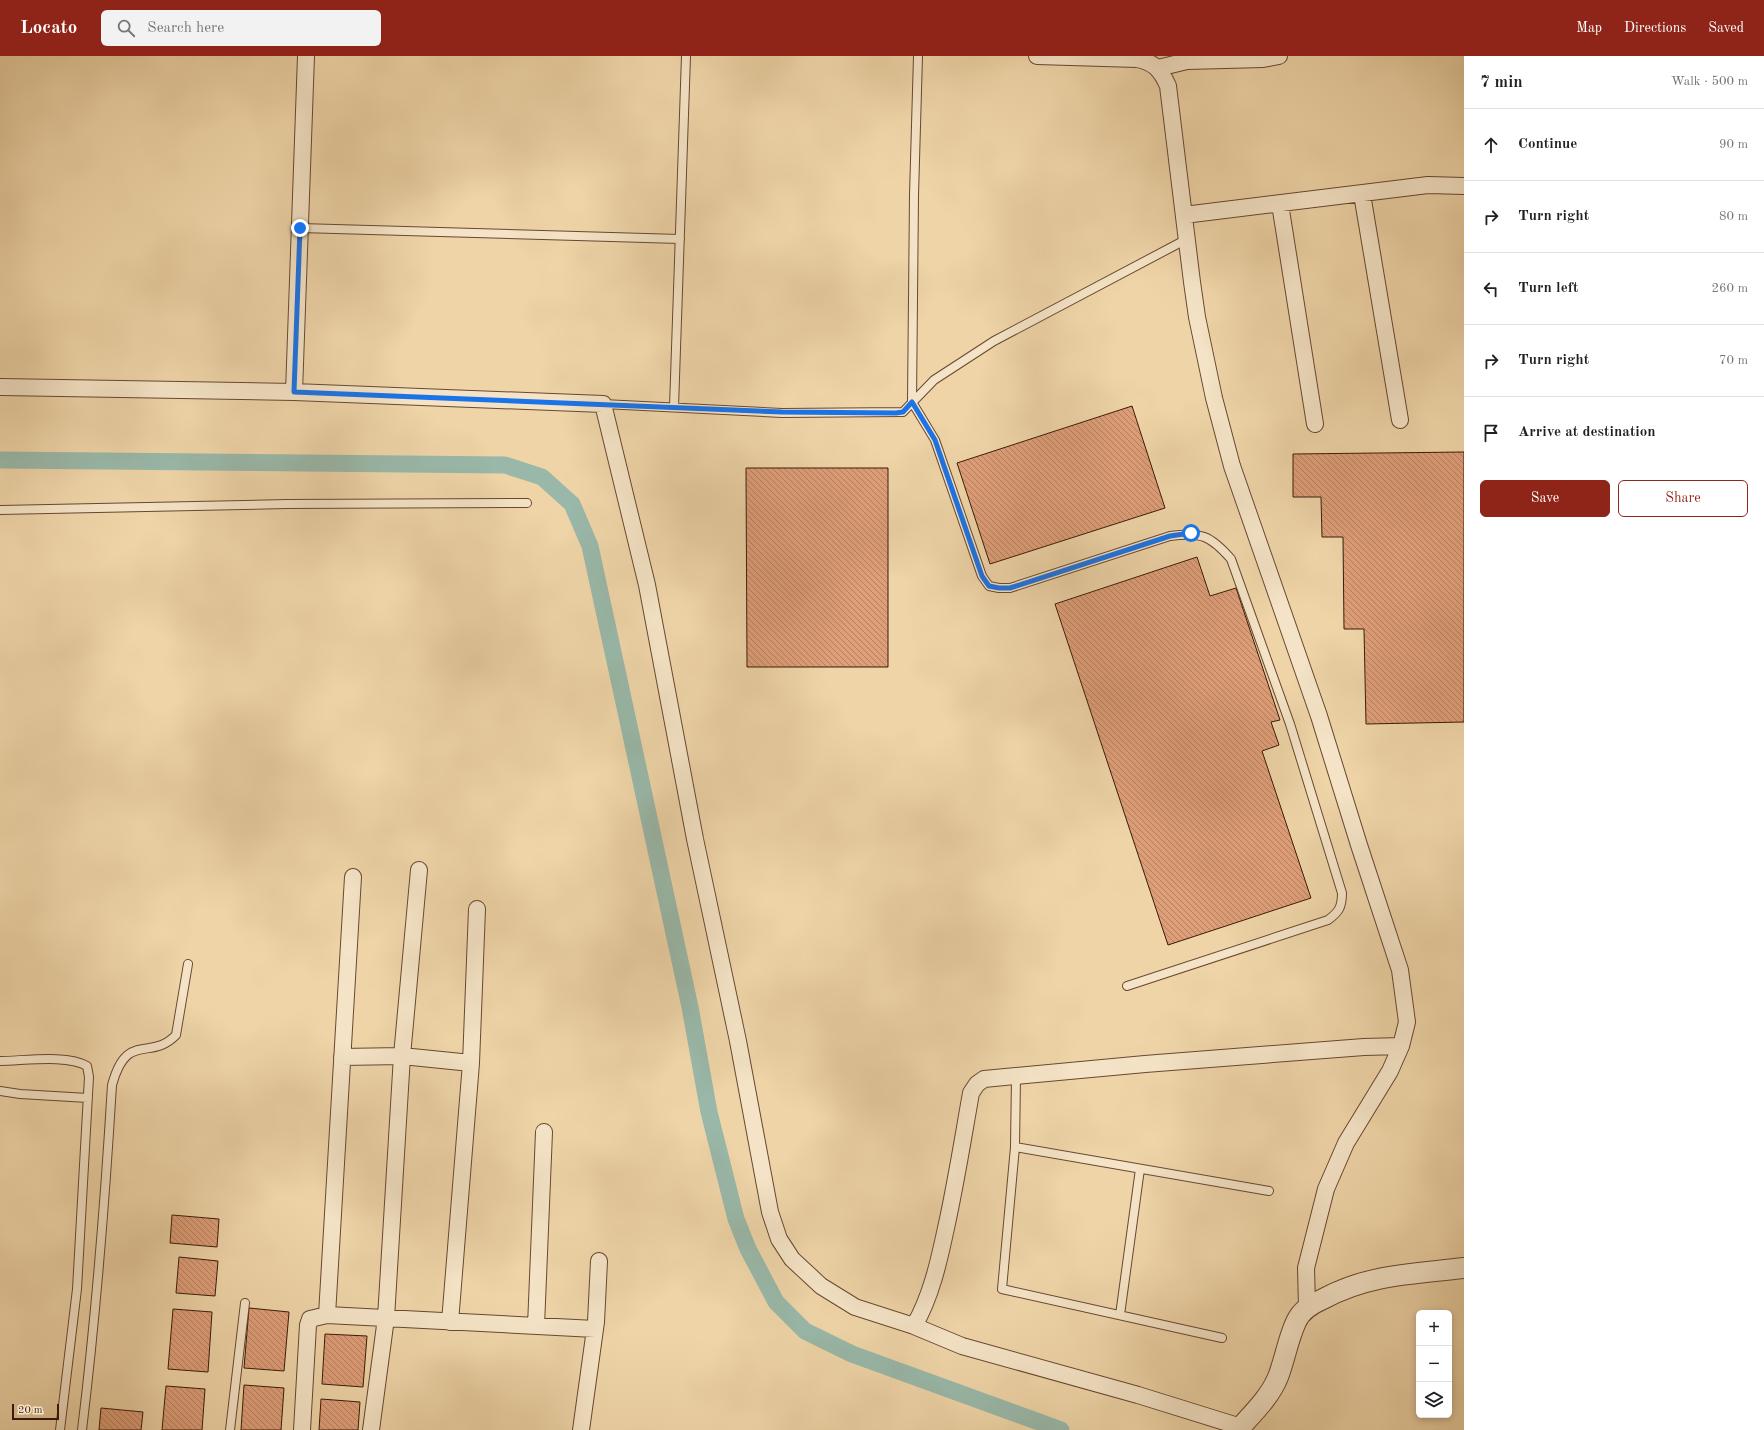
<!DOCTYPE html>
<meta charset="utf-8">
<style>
body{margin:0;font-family:"Old Standard TT",serif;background:#f2f2f2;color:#202124}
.controls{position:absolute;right:12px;bottom:12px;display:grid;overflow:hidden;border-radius:6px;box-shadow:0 2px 6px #0003}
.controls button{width:36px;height:36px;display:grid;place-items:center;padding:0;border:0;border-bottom:1px solid #e0e0e0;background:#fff;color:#202124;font:20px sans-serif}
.scale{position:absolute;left:12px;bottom:10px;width:47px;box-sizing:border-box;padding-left:4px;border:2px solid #3b1a0a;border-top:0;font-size:11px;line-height:14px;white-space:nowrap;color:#3b1a0a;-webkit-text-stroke:3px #f4e3c6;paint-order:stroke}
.stop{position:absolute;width:12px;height:12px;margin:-9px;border:3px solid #1a73e8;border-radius:50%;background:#fff}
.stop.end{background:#1a73e8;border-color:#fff;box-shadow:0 1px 4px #0008}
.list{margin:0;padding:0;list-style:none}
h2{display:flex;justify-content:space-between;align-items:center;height:52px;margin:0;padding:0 16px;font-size:17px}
h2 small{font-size:13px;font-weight:400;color:#757577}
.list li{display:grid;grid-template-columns:26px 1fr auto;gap:12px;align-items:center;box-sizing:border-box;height:72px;padding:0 16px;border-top:1px solid #e0e0e0}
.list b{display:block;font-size:15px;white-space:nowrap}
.list em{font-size:13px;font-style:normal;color:#757577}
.actions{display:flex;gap:8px;padding:12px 16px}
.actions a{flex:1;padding:9px 0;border:1px solid #8f2418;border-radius:6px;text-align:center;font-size:14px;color:#8f2418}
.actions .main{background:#8f2418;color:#fff}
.icon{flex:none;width:22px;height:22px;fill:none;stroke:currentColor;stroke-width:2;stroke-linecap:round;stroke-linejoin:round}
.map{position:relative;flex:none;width:1464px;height:1374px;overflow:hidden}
header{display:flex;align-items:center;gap:24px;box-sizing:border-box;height:56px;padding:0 20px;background:#8f2418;color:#fff}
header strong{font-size:19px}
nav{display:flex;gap:22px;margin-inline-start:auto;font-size:14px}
.search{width:280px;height:36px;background:#f2f2f2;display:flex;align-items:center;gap:10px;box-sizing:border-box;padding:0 14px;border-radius:6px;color:#757577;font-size:15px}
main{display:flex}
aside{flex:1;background:#fff}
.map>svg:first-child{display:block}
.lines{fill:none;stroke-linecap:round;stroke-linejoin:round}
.canal{stroke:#99b8a9;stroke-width:17}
.building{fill:url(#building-back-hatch);stroke:#3b1a0a}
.service-casing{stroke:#684831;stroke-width:10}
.minor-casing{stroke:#684831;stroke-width:18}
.tertiary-casing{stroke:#684831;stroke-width:22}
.service{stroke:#f4e3c6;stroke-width:8}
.minor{stroke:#f4e3c6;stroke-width:16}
.tertiary{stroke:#f4e3c6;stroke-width:20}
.route{stroke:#1a73e8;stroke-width:5}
</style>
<header>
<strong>Locato</strong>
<div class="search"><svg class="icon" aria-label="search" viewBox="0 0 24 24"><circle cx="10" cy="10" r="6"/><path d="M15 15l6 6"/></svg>Search here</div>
<nav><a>Map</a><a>Directions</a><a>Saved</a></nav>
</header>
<main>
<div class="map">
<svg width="1464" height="1374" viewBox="0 0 1464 1374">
<defs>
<pattern id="building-back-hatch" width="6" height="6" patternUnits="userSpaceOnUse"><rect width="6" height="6" fill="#de9e78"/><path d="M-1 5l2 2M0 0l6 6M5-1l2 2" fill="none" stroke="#b58061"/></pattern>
</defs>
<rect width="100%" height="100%" fill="#eed4a7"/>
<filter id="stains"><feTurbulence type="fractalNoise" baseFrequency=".005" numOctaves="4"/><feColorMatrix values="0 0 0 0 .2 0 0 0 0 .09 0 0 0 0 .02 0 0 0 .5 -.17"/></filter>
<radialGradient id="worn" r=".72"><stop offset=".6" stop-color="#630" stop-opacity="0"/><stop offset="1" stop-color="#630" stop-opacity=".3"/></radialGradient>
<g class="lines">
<!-- canal -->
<path class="canal" d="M 0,404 L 505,409 L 542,421 L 572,448 L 590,490 L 690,951 L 709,1056 L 736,1163 L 748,1193 L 776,1246 L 805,1275 L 852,1298 L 1061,1374"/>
</g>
<!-- building -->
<path class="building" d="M 1132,350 L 1165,452 L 990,508 L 957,407 Z
M 1464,396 L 1464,666 L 1366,668 L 1364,573 L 1344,573 L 1343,481 L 1322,481 L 1321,441 L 1293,441 L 1293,398 Z
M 746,412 L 888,412 L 888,611 L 747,611 Z
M 1197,501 L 1210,540 L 1236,532 L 1280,664 L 1271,666 L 1279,689 L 1262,695 L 1311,842 L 1168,889 L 1055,548 Z
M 172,1159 L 219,1163 L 217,1191 L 170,1187 Z
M 179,1201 L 218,1205 L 215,1240 L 176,1237 Z
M 249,1252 L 289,1256 L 284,1315 L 244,1312 Z
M 173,1253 L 212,1256 L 208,1316 L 168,1313 Z
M 325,1278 L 367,1280 L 363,1331 L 322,1328 Z
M 244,1329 L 284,1332 L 281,1374 L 241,1374 Z
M 166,1330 L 205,1333 L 202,1374 L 162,1374 Z
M 321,1343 L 360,1346 L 358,1374 L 319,1374 Z
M 101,1352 L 143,1356 L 141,1374 L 99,1374 Z"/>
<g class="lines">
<defs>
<path id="service" d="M 918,0 L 914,139 L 912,346 L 935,384 L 982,520 L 989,530 L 999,532 L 1010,532 L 1170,480 C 1201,476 1210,479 1231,503 L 1290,668 L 1342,837 C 1342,851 1339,856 1328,864 L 1127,930
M 300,172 L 680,183
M 603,348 L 782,357 L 903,356 L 934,324 L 994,285 L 1187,183
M 674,351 L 686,0
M 0,454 L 287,448 L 527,447
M 0,1005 C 23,1005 67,998 87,1010 L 89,1021 L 77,1233 L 60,1374
M 1016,1020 L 1015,1091 L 1002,1233 L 1222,1282
M 0,1035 L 20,1038 L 88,1042
M 1015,1091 L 1269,1135
M 1120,1259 L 1140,1113
M 82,1374 C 96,1259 105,1145 112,1029 C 127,974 150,1006 176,979 L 188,908
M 230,1374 L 245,1247"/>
<path id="minor" d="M 1037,0 L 1137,3 C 1154,6 1161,14 1168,30 L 1192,226 L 1197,261 L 1214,342 L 1232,410 L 1319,660 L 1359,789 L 1400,914 L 1407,966 L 1401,990 L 1390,1015 L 1346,1087 L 1326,1133 L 1306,1212 L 1307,1251
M 1158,12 L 1187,5 L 1263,3 L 1279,0
M 1362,138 L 1400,364
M 1280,148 L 1315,368
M 1184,159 L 1428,129 L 1464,130
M 0,331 L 294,336 L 603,348 L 647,529 L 695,783 L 738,985 L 770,1156 L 779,1183 L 792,1203 L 821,1230 L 855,1251 L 914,1270 C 931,1241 939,1205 946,1172 C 956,1127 963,1082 971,1037 L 977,1028 L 984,1023 L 1145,1008 L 1364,991 L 1401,990
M 294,336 L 306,0
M 353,821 L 327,1259 L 595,1273
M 342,1001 L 402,1000 L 471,1007
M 450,1266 L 471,1007 L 477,853
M 536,1270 L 544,1076
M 914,1270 L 962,1290 L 1138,1339 L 1241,1371
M 302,1374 L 308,1269 L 310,1263 L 327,1259
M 371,1374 L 386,1262 L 402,1000 L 419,814
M 581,1374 L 596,1266 L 599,1205"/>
<path id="tertiary" d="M 1238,1374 C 1253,1357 1270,1341 1278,1321 C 1285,1303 1288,1283 1296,1266 C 1301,1254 1312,1248 1323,1243 C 1369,1218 1414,1218 1464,1212"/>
</defs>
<!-- service casing -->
<use href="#service" class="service-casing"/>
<!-- minor casing -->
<use href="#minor" class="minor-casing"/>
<!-- tertiary casing -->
<use href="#tertiary" class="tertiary-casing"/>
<!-- service -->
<use href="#service" class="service"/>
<!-- minor -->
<use href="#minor" class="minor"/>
<!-- tertiary -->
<use href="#tertiary" class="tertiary"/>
</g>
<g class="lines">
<!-- route -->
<path class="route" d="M 300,172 L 294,336 L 782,356 L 896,357 L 903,356 L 912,346 L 935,384 L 982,520 L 989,530 L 999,532 L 1010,532 L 1170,480 L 1191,477"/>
</g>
<rect width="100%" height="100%" filter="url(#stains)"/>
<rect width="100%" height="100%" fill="url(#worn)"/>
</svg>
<div class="controls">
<button>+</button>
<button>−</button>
<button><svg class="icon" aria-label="layers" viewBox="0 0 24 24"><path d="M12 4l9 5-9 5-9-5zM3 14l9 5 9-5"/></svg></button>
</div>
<div class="scale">20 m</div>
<div class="stop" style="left:1191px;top:477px"></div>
<div class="stop end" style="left:300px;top:172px"></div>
</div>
<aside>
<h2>7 min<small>Walk · 500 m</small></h2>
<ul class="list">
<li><svg class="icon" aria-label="ahead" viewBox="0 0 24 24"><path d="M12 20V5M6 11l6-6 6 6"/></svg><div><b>Continue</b></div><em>90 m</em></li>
<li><svg class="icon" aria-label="right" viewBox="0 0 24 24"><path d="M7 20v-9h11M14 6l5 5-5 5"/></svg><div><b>Turn right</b></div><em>80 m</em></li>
<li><svg class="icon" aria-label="left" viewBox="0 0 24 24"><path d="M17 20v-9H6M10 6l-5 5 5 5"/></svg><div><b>Turn left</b></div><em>260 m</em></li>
<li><svg class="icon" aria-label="right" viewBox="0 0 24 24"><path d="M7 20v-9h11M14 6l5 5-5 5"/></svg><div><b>Turn right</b></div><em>70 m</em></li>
<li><svg class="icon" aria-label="arrive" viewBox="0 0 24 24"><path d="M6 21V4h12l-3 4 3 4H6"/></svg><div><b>Arrive at destination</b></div></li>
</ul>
<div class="actions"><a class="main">Save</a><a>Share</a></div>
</aside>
</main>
